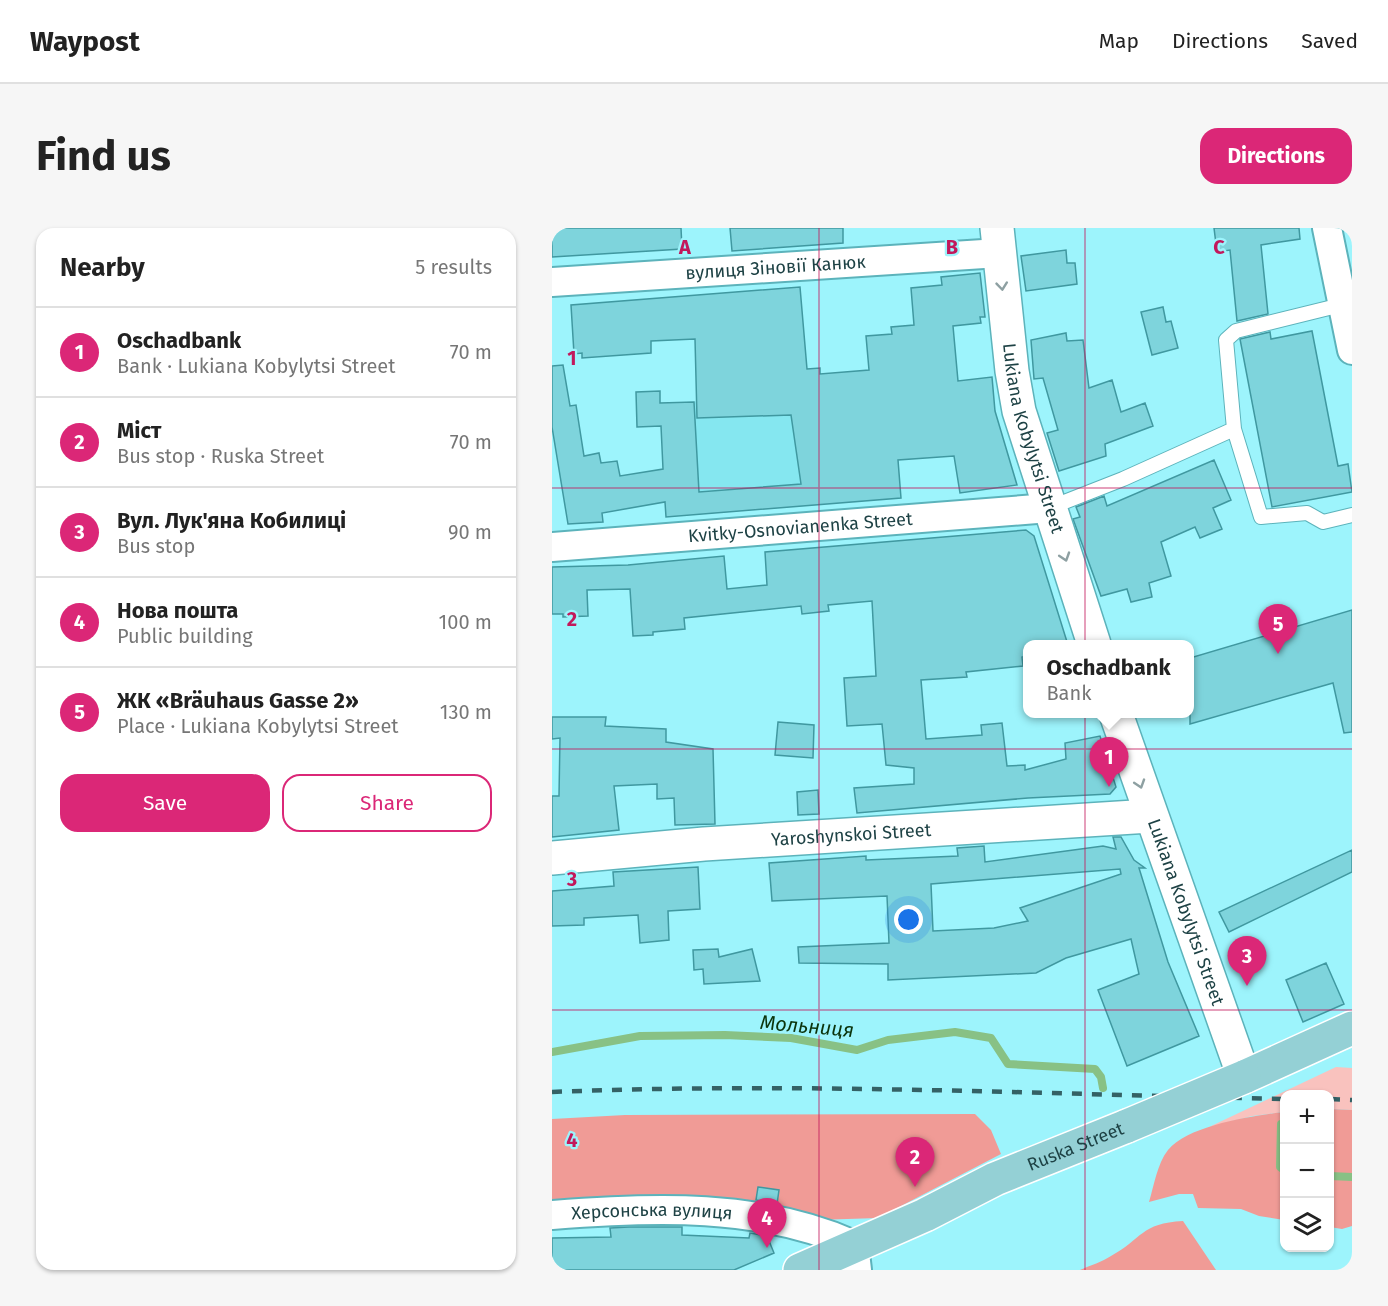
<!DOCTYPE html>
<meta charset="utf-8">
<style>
body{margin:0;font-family:"Fira Sans",sans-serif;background:#f6f6f6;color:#222}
.controls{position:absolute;right:18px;bottom:18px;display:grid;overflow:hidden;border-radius:12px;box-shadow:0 2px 4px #0004}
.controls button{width:54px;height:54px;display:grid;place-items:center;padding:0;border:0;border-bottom:2px solid #e0e0e0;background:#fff;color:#222;font:30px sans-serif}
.you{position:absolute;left:357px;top:692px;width:21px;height:21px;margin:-15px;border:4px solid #fff;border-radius:50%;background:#1a73e8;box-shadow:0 0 0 9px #1a73e833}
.badge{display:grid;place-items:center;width:39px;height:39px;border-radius:50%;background:#db2777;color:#fff;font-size:20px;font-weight:700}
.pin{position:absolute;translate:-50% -50px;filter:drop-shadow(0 2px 3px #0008)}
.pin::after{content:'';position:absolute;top:32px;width:21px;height:18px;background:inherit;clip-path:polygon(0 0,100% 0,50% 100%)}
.popup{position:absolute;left:471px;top:412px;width:171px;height:78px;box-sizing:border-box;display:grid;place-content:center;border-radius:12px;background:#fff;filter:drop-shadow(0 2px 4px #0005);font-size:20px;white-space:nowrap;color:#767676}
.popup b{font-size:22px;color:#222}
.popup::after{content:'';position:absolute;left:50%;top:100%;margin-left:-12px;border:12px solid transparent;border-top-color:#fff}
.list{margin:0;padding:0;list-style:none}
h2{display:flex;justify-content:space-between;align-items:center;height:78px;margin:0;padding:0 24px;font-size:26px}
h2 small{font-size:20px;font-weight:400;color:#767676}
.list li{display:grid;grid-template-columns:39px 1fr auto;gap:18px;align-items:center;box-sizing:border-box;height:90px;padding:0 24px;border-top:2px solid #e0e0e0}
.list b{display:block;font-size:22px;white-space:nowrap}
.list p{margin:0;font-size:20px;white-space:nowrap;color:#767676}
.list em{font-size:20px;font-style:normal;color:#767676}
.actions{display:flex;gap:12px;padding:18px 24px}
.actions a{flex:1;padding:14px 0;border:2px solid #db2777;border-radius:18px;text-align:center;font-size:21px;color:#db2777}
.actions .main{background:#db2777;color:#fff}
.icon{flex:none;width:33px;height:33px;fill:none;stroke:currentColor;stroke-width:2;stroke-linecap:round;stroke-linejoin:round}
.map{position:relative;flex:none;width:800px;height:1042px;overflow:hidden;border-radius:18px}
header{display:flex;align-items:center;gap:36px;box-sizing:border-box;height:84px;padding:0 30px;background:#fff;border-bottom:2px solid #e0e0e0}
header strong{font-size:28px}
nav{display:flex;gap:33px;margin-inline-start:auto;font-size:21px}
.intro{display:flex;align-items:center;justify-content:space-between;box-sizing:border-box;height:144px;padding:0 36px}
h1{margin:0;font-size:42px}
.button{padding:15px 27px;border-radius:18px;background:#db2777;color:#fff;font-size:21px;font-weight:700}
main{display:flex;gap:36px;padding:0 36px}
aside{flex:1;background:#fff;border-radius:18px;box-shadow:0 2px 4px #0004}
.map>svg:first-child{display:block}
.built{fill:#85e7f0}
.green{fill:#f9c2be}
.forest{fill:#f09b96}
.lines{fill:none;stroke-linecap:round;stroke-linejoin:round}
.stream{stroke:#88c185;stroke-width:8}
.building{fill:#7ed4dc;stroke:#4098a0;stroke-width:1.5;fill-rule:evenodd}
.service-casing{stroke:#5cb3bb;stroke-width:16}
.minor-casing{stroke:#5cb3bb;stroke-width:32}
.tertiary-casing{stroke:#5cb3bb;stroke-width:36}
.primary-casing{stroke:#fff;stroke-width:36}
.service{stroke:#fff;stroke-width:14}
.minor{stroke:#fff;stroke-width:28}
.tertiary{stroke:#fff;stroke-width:33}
.primary{stroke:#94d0d5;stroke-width:33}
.rail{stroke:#346165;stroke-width:4.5;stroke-dasharray:10 10;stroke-linecap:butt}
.primary-bridge-casing{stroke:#fff;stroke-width:36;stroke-linecap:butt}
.primary-bridge{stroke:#94d0d5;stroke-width:33}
.oneway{stroke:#8ea0a2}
.grid{fill:none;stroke:#c2185b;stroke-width:1.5;stroke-opacity:0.55}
.labels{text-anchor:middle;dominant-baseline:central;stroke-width:4.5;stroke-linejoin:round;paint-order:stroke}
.street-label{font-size:18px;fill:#1e4245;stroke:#9df4fc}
.water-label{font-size:20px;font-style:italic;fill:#0b340c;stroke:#9df4fc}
.grid-label{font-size:20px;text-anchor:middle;font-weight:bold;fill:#c2185b;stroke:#9df4fc;stroke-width:4.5;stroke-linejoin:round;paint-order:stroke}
</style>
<header>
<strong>Waypost</strong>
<nav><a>Map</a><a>Directions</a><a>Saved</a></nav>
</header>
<div class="intro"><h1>Find us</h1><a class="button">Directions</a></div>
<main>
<aside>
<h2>Nearby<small>5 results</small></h2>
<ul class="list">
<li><span class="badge">1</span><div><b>Oschadbank</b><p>Bank · Lukiana Kobylytsi Street</p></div><em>70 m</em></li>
<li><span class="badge">2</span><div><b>Міст</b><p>Bus stop · Ruska Street</p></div><em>70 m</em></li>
<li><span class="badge">3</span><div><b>Вул. Лук'яна Кобилиці</b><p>Bus stop</p></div><em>90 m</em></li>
<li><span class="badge">4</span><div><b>Нова пошта</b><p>Public building</p></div><em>100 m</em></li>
<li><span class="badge">5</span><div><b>ЖК «Bräuhaus Gasse 2»</b><p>Place · Lukiana Kobylytsi Street</p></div><em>130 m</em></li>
</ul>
<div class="actions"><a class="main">Save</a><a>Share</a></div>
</aside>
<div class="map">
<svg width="800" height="1042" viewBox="0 0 800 1042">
<rect width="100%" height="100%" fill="#9df4fc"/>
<!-- built -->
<path class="built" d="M 245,169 L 259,223 L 264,277 L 114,289 L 108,175 Z"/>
<!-- green -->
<path class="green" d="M 784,839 L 800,840 L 800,882 L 778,881 L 778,866 L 732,866 L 732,884 L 700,888 L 657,899 Z"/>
<!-- forest -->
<path class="forest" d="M 778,881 L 800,882 L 800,998 L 790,1001 L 778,999 Z
M 732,884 L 732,992 L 707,988 L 689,981 L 646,980 L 641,966 L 627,966 L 597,974 C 602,958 605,936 616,922 C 637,897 701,888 732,884 Z
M 423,886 L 439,902 L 449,926 L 326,990 L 264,992 L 0,977 L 0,891 L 73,887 Z
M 631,993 L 664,1042 L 528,1042 C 539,1037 550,1034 559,1028 C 590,1011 589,995 631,993 Z"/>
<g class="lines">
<!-- stream -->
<path class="stream" d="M 0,824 L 88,808 L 173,807 L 239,810 L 305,822 L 336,812 L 403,804 L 439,810 L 456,836 L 543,841 L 549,849 L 551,860
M 729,896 L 728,939 L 732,942
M 778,948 L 800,949"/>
</g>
<!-- building -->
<path class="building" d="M 0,0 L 129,0 L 130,21 L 0,29 Z
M 178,0 L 291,0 L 291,15 L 180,23 Z
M 662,0 L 747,0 L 748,11 L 709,17 L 716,86 L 685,93 L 678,22 L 665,24 Z
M 514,22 L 515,35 L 523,35 L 525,56 L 474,63 L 469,28 Z
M 428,45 L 433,89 L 428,89 L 429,95 L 401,98 L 406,153 L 440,149 L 443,183 L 465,257 L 408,265 L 402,228 L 346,232 L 349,270 L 114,289 L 113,274 L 50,285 L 51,294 L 16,296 L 0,199 L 0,138 L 11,137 L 18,178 L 24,177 L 32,228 L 47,225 L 49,235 L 65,233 L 68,248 L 111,241 L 109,198 L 85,199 L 84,164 L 108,163 L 108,175 L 142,174 L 147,264 L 249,256 L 239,187 L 145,190 L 143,111 L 99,113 L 99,125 L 30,130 L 30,125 L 22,126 L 19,77 L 248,59 L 255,141 L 268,140 L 268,146 L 317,142 L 314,108 L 340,106 L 339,99 L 362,97 L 359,60 L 390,57 L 389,49 Z
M 611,79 L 614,94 L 619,93 L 626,120 L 600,127 L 589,84 Z
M 760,103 L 786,238 L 796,236 L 800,264 L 720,279 L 688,111 L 718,104 L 719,111 Z
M 514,105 L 515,113 L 531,112 L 537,160 L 560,152 L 569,184 L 593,175 L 601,198 L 553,216 L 554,228 L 507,243 L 495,205 L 506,202 L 491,150 L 482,151 L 479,112 Z
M 662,232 L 679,272 L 661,280 L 670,301 L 648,310 L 643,299 L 609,314 L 619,348 L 597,355 L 600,369 L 579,374 L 575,361 L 549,368 L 521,291 L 528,289 L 524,279 L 552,268 L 555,278 Z
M 474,302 L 482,308 L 516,417 L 476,417 L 476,428 L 470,429 L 471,438 L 414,444 L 415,449 L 369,452 L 374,511 L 430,507 L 429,497 L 450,495 L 455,538 L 473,537 L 473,542 L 514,531 L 513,515 L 548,508 L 564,559 L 558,566 L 476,570 L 305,585 L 302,560 L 362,556 L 362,540 L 334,537 L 330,496 L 295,498 L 292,450 L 324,448 L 320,373 L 276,377 L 277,383 L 250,386 L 249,378 L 132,390 L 133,401 L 101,404 L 101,407 L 81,408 L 78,361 L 35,362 L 36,388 L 11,389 L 11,386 L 0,386 L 0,339 L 76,337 L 172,328 L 175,361 L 215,357 L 213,324 Z
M 800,382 L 800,504 L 792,505 L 781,455 L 638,496 L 638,430 Z
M 0,489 L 54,489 L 53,498 L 114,501 L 114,514 L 161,521 L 163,596 L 123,597 L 122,570 L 105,571 L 105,556 L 62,558 L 67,602 L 0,609 L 0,568 L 7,568 L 8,510 L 0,511 Z
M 226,494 L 262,497 L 261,530 L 223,527 Z
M 266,562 L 267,586 L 246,587 L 245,564 Z
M 561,609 L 569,609 L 582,632 L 593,640 L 587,640 L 616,734 L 647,808 L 575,838 L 546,762 L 587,746 L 579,711 L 514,730 L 484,745 L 336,752 L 336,736 L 247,735 L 246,719 L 337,715 L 335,668 L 220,673 L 217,635 L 314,628 L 314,632 L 406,628 L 405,620 L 432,618 L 433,634 L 551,618 L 564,621 ZM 568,641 L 569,646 L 468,680 L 476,693 L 442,700 L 381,703 L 379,656 Z
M 800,622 L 800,644 L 677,704 L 667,684 Z
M 146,639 L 148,681 L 116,683 L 117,712 L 88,715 L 86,687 L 32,690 L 32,697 L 0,698 L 0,663 L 62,658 L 61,644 Z
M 166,721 L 167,729 L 200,721 L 208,753 L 152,756 L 151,741 L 142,742 L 141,722 Z
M 774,735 L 792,776 L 751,794 L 734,752 Z
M 206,959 L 227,962 L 225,976 L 204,972 Z
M 77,999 L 130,999 L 130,1007 L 197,1010 L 198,1005 L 215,1008 L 222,1025 L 182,1042 L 0,1042 L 0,1010 L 59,1009 L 58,1000 Z"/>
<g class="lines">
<defs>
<path id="service" d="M 682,201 L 709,289 L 755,285 L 771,294 L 800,287
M 497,280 L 571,251 L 682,201 L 674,112 L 684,103 L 789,77"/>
<g id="minor">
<path d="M 775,0 L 800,122"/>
<path id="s1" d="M 0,54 L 447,25"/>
<path id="s2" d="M 0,319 L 497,280"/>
<path id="s3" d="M 0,987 C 101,979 208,975 302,1017 L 305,1042"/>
</g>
<g id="tertiary">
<path id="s4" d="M 445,0 L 460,143 L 467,183 L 542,416"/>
<path id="s5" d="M 564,486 L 692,849"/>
<path id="s6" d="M 0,630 L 152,616 L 598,588"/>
</g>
<g id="primary">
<path d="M 692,849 L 800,800"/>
<path id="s7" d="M 248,1042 L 373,987 L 443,951 L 575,898"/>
</g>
</defs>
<!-- service casing -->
<use href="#service" class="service-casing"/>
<!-- minor casing -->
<use href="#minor" class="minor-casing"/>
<!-- tertiary casing -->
<use href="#tertiary" class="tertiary-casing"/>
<!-- primary casing -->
<use href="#primary" class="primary-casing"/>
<!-- service -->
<use href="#service" class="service"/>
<!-- minor -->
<use href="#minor" class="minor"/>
<!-- tertiary -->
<use href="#tertiary" class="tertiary"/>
<!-- primary -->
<use href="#primary" class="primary"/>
<!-- rail -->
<path class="rail" d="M 0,864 C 244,854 489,866 732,871
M 778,871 L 800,872"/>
<defs>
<path id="primary-bridge" d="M 575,898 L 692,849"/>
</defs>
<!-- primary-bridge casing -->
<use href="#primary-bridge" class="primary-bridge-casing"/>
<!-- primary-bridge -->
<use href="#primary-bridge" class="primary-bridge"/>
</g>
<!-- one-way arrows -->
<defs><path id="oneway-chevron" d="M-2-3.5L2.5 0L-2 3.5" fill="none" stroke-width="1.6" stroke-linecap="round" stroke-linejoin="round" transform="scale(1.5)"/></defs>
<g class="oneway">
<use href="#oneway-chevron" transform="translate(450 58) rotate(84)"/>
<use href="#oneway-chevron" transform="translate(513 329) rotate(72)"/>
<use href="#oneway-chevron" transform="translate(588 556) rotate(72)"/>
</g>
<!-- grid -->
<path class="grid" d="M 267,0 L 267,1042M 533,0 L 533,1042M 0,260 L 800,260M 0,521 L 800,521M 0,782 L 800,782"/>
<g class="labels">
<!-- street labels -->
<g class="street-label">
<text stroke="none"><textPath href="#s1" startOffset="224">вулиця Зіновії Канюк</textPath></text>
<text stroke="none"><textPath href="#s4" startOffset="214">Lukiana Kobylytsi Street</textPath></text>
<text stroke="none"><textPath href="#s2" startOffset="249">Kvitky-Osnovianenka Street</textPath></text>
<text stroke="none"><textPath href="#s6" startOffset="300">Yaroshynskoi Street</textPath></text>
<text stroke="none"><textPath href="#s5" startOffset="210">Lukiana Kobylytsi Street</textPath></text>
<text stroke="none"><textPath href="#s7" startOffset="302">Ruska Street</textPath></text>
<text stroke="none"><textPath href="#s3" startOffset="100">Херсонська вулиця</textPath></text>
</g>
<!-- water labels -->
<g class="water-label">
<text transform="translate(255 798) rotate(5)">Мольниця</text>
</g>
</g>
<g class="grid-label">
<text x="133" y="26">A</text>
<text x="400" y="26">B</text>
<text x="667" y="26">C</text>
<text x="20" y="137">1</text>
<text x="20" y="398">2</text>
<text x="20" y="658">3</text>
<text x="20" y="919">4</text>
</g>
</svg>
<div class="controls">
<button>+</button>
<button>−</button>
<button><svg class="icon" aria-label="layers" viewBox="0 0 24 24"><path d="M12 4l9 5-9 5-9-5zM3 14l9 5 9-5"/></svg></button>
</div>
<div class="you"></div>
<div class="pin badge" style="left:557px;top:559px">1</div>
<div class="popup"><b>Oschadbank</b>Bank</div>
<div class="pin badge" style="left:363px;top:959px">2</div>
<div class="pin badge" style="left:695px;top:758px">3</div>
<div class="pin badge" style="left:215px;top:1020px">4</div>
<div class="pin badge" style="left:726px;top:426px">5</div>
</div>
</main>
